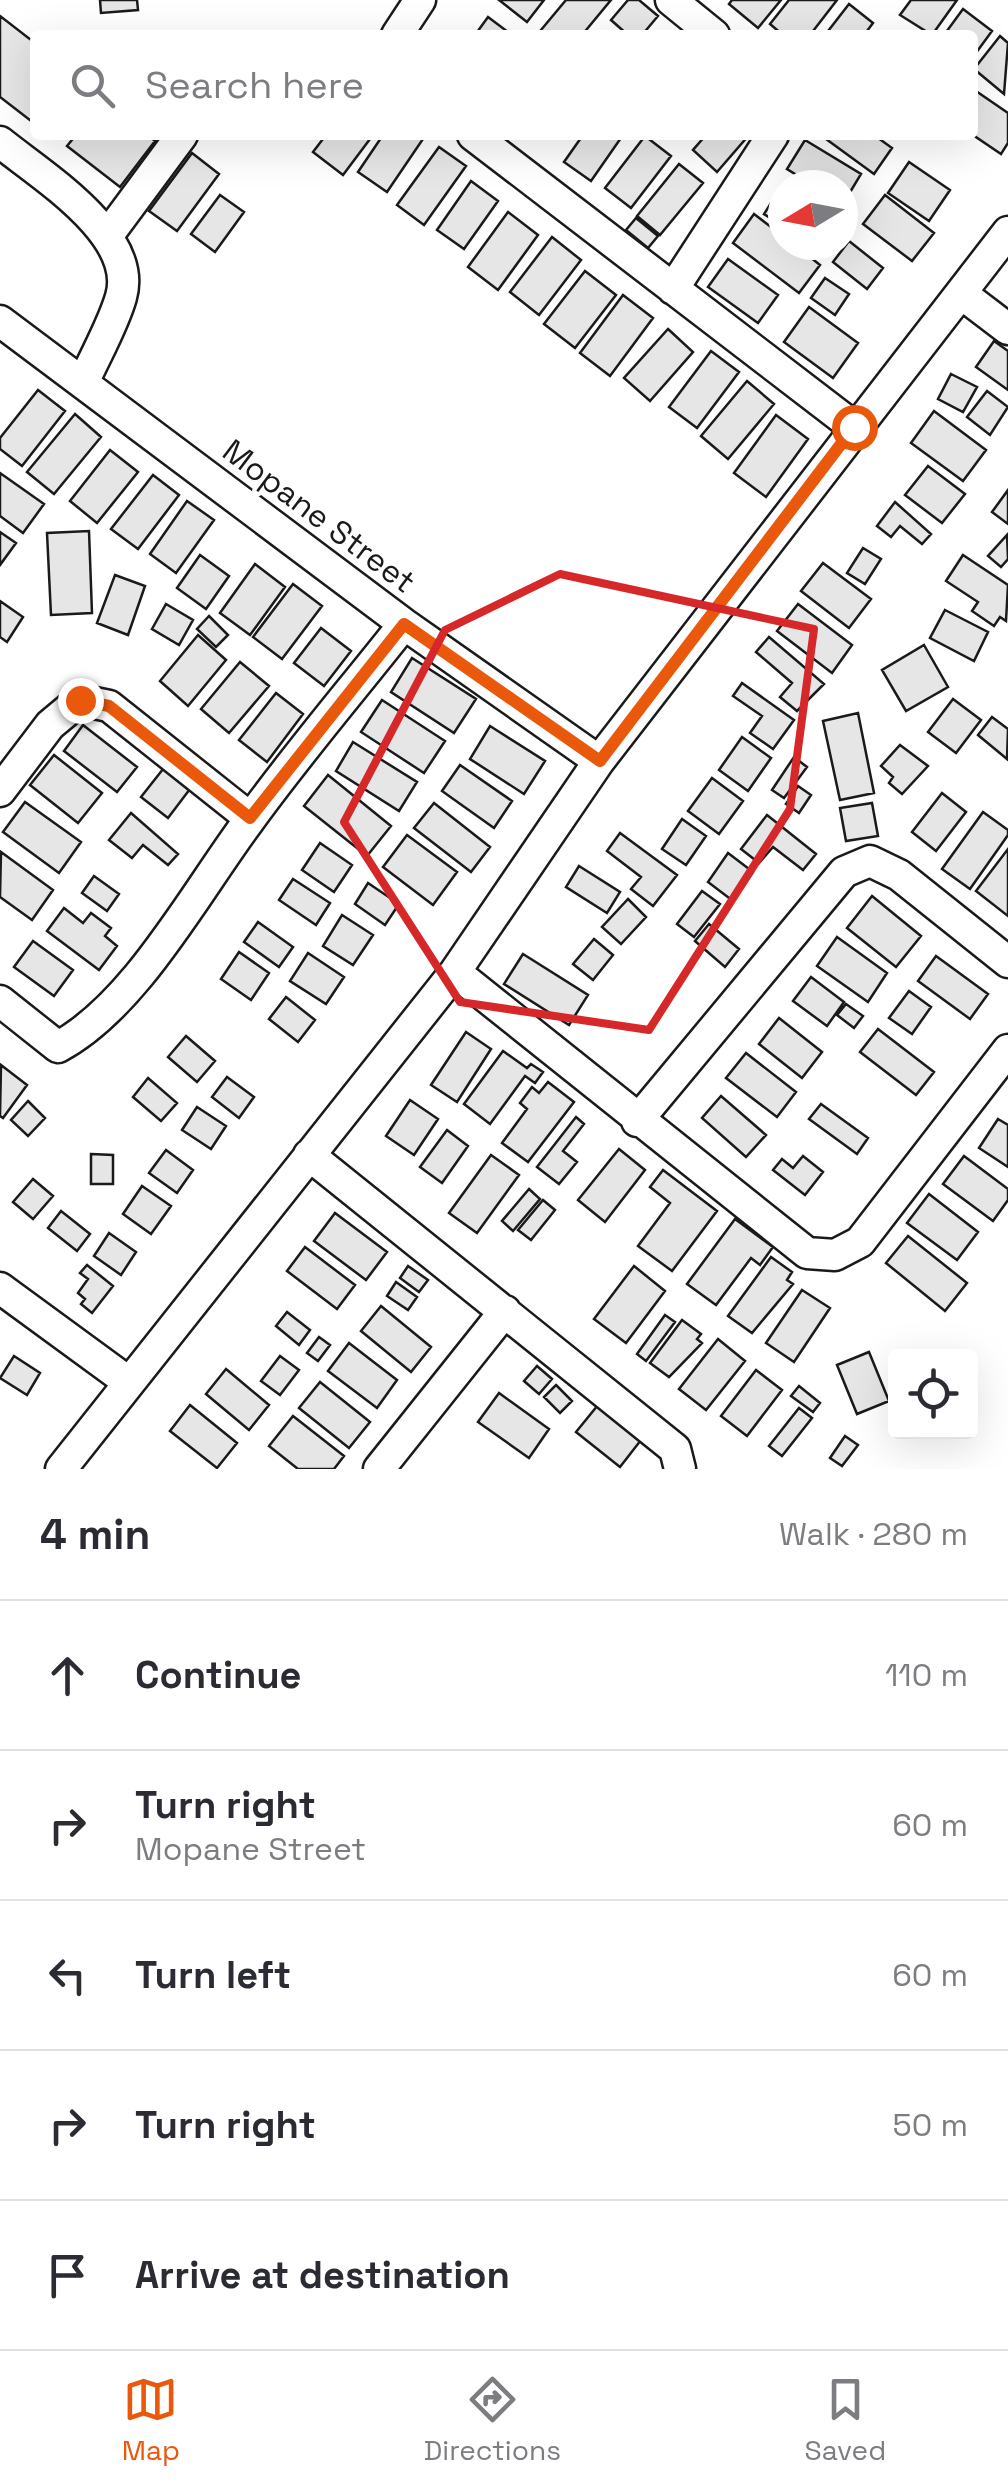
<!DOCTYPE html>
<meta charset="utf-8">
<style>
body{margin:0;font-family:"Space Grotesk",sans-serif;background:#f7f7f7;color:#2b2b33}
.controls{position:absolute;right:30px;bottom:30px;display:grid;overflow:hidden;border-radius:10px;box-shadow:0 10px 40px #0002}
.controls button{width:90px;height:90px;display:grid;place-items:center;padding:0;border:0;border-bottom:2px solid #e1e1e2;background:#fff;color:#2b2b33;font:50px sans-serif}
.compass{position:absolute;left:768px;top:170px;width:90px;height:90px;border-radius:50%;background:#fff;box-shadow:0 10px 40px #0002;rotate:260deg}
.stop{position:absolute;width:30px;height:30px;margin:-22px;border:8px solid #ea580c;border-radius:50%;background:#fff}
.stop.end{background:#ea580c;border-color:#fff;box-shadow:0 2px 10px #0008}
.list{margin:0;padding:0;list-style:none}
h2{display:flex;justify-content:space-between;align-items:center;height:130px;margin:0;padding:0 40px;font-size:42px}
h2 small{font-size:32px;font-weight:400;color:#7c7c81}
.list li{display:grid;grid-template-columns:65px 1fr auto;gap:30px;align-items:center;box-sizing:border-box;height:150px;padding:0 40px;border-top:2px solid #e1e1e2}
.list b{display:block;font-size:38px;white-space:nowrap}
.list p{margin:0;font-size:32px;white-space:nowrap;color:#7c7c81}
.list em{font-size:32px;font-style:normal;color:#7c7c81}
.icon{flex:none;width:55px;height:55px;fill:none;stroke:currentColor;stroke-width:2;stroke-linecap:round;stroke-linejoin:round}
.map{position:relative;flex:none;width:1008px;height:1469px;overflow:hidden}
.search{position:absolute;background:#fff;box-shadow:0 10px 40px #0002;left:30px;right:30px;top:30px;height:110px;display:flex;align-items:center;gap:25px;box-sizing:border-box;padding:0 35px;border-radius:10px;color:#7c7c81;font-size:38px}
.sheet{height:880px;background:#fff}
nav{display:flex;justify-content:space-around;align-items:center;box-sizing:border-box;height:140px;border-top:2px solid #e1e1e2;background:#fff;font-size:28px;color:#7c7c81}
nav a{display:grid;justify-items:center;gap:5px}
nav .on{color:#ea580c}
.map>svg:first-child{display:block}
.building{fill:#e6e6e6;stroke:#1a1a1a;stroke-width:2.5}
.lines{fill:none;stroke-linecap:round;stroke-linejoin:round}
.minor-casing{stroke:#1a1a1a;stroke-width:35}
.minor{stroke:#fff;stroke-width:30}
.route{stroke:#ea580c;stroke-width:12}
.marked{fill:none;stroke:#d62828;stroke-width:8;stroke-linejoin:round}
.labels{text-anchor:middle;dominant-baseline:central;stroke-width:8;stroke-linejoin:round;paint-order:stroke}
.street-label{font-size:32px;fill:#1a1a1a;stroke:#fff}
</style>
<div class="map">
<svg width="1008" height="1469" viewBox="0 0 1008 1469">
<rect width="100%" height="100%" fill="#fff"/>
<!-- building -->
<path class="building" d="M 100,0 L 137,0 L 138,10 L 101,13 Z
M 499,0 L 544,0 L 527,22 Z
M 566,0 L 611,0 L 582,35 L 547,35 L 541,30 Z
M 628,0 L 639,0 L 658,16 L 642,35 L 628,35 L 611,20 Z
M 732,0 L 781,0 L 758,28 L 729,4 Z
M 789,0 L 837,0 L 810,35 L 783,35 L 770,24 Z
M 911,0 L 957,0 L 932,35 L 900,15 Z
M 849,4 L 873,23 L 864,35 L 825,35 Z
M 963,9 L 992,31 L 973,57 L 973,35 L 944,35 Z
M 0,16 L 35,43 L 35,124 L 0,97 Z
M 488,17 L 512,35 L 475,35 Z
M 1000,36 L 1008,43 L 1004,94 L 974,69 Z
M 973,89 L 1008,113 L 1008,143 L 1001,154 L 973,135 Z
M 76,135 L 148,135 L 155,141 L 120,187 L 67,146 Z
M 326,135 L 373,135 L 343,175 L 313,152 Z
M 383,135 L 425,136 L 387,192 L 358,172 Z
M 583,135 L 623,135 L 591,181 L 564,162 Z
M 706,135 L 749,135 L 717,172 L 693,150 Z
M 829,135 L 874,135 L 892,148 L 874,174 L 826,139 Z
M 645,136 L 671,156 L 631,208 L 605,188 Z
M 805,140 L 861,174 L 843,204 L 843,185 L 813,185 L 787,169 Z
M 439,147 L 466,166 L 424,225 L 397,205 Z
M 192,153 L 219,174 L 177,231 L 149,211 Z
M 909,162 L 950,190 L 929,221 L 888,193 Z
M 679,164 L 703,183 L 660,235 L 637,216 Z
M 471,181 L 498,201 L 464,249 L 437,230 Z
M 783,184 L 784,185 L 783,226 L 764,214 Z
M 220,195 L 244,212 L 215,252 L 191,234 Z
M 885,195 L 934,233 L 912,261 L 863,224 Z
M 508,212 L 538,235 L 498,290 L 468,267 Z
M 754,214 L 783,236 L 783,245 L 795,245 L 820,265 L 799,293 L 733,243 Z
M 636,218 L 658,236 L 648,248 L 626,230 Z
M 552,237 L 581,260 L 539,315 L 510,292 Z
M 849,241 L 883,268 L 867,289 L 833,262 Z
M 728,259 L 778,295 L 758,323 L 708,287 Z
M 585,271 L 616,295 L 575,348 L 544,324 Z
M 825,278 L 849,294 L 835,315 L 811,298 Z
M 623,295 L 653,318 L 610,376 L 580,353 Z
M 809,307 L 858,343 L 833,378 L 784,342 Z
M 668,329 L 693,352 L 650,401 L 624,378 Z
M 994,341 L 1008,351 L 1008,390 L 976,367 Z
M 711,351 L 739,372 L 697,428 L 669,407 Z
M 951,374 L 977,387 L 963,412 L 938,399 Z
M 747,381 L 774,404 L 728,459 L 701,436 Z
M 38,390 L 65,411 L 22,466 L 0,449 L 0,438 Z
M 987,391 L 1008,407 L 990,435 L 967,417 Z
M 934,411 L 986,450 L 963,481 L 911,443 Z
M 75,414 L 101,437 L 54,494 L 27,472 Z
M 776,415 L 808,439 L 766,497 L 734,473 Z
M 110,450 L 138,472 L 97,523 L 70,501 Z
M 928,466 L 965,494 L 942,523 L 905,495 Z
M 0,473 L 44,504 L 23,533 L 0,516 Z
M 153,475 L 179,495 L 138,549 L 111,529 Z
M 1008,490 L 1008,524 L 992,512 Z
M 187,501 L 214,520 L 176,573 L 150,554 Z
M 895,502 L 931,534 L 922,544 L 900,526 L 891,537 L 877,526 Z
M 89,531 L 92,613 L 51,615 L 47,533 Z
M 0,532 L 16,543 L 0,565 Z
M 1007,535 L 1008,559 L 1001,567 L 988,556 Z
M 863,548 L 881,559 L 865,584 L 847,573 Z
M 200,555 L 229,576 L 206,609 L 177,588 Z
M 963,555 L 1008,585 L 1006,621 L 1000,617 L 994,626 L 972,611 L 978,602 L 946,581 Z
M 823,563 L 871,599 L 849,628 L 801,591 Z
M 255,564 L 285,587 L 250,635 L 220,613 Z
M 115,575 L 145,586 L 128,635 L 97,623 Z
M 293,584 L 322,606 L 282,659 L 253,637 Z
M 0,601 L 23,617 L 7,642 L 0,637 Z
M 166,604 L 193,620 L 179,645 L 152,629 Z
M 798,604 L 852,645 L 832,673 L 777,631 Z
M 945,610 L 988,632 L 974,661 L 930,638 Z
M 209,616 L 228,635 L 216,647 L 197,629 Z
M 321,628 L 351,651 L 324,686 L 294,663 Z
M 198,635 L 226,660 L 188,706 L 160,681 Z
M 769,637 L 824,684 L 797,711 L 780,697 L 792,683 L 756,652 Z
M 924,645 L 948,687 L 906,711 L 882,670 Z
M 412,658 L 476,699 L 454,733 L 391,692 Z
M 240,662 L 269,686 L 229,733 L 201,709 Z
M 742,683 L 794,720 L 773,749 L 750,733 L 762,716 L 733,696 Z
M 276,693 L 303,714 L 267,762 L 239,740 Z
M 953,699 L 981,720 L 956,753 L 928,732 Z
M 382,700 L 445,741 L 424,773 L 361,732 Z
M 858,713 L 874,793 L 840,800 L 823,721 Z
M 992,717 L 1008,729 L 1007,759 L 978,735 Z
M 83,725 L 137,767 L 117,792 L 64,751 Z
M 490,726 L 545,761 L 524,794 L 470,759 Z
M 742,737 L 771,758 L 748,791 L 719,770 Z
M 353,742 L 417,782 L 399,811 L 336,771 Z
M 900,745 L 928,766 L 902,794 L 889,783 L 893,777 L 881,766 Z
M 54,755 L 102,793 L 78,823 L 30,785 Z
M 794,757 L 807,767 L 784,798 L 772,790 Z
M 167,764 L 193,785 L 168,818 L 141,797 Z
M 460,765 L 512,801 L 494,828 L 442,791 Z
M 328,775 L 391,826 L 367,856 L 304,806 Z
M 712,778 L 743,801 L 719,834 L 688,811 Z
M 798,786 L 811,795 L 799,813 L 786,804 Z
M 942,793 L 966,812 L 936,851 L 912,832 Z
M 25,802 L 81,842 L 59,873 L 3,832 Z
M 434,803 L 490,847 L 471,872 L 414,828 Z
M 872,803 L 878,836 L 846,841 L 840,808 Z
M 983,812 L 1008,830 L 1008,835 L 970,889 L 942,869 Z
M 131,813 L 178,854 L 168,865 L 143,845 L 132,858 L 109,840 Z
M 767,815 L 816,854 L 803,870 L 773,847 L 759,863 L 741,849 Z
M 682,819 L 706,836 L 686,865 L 662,849 Z
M 620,833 L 677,875 L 653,906 L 631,889 L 641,877 L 607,851 Z
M 407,835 L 457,872 L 433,905 L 383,867 Z
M 320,843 L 352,865 L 334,892 L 302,870 Z
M 1008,849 L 1008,916 L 976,891 Z
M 1,852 L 53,890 L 32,920 L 0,897 Z
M 728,853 L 753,872 L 733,901 L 708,882 Z
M 579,866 L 620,892 L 607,913 L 566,887 Z
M 94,876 L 119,894 L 107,911 L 82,893 Z
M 293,879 L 330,903 L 316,925 L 279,900 Z
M 368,883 L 399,904 L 385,925 L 355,904 Z
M 702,891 L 720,904 L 694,937 L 677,924 Z
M 872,896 L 921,936 L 896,967 L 847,928 Z
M 628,899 L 646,917 L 621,944 L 602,927 Z
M 64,908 L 83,923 L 91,913 L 111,928 L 105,936 L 117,946 L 99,970 L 47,931 Z
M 342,915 L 373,935 L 353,965 L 323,946 Z
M 258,922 L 293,947 L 279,967 L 244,942 Z
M 709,924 L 739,949 L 725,967 L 695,941 Z
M 837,937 L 887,973 L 868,1002 L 817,966 Z
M 594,939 L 613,955 L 593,980 L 573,964 Z
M 33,941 L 73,970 L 54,996 L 14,967 Z
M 239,952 L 269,973 L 251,1000 L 221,979 Z
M 308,953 L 344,977 L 326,1004 L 290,981 Z
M 523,954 L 588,995 L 569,1025 L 504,984 Z
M 936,956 L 988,994 L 970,1019 L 918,981 Z
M 811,977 L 844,1002 L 827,1026 L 793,1001 Z
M 909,991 L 931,1007 L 912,1034 L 889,1018 Z
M 286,997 L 315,1020 L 298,1042 L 269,1019 Z
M 846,1004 L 863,1016 L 854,1028 L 837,1015 Z
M 779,1018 L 822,1052 L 802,1078 L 759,1044 Z
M 878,1029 L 934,1072 L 916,1095 L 860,1052 Z
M 466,1032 L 491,1049 L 457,1102 L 431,1085 Z
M 186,1036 L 215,1061 L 197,1082 L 168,1057 Z
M 503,1051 L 527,1068 L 531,1064 L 543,1072 L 535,1083 L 525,1076 L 490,1124 L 464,1104 Z
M 746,1053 L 796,1092 L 777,1117 L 726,1078 Z
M 1,1065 L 27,1085 L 3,1118 L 0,1116 Z
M 227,1077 L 254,1097 L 239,1118 L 212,1097 Z
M 148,1078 L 177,1103 L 161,1121 L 133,1097 Z
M 548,1082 L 574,1102 L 528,1162 L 502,1143 L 527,1109 L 520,1103 L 532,1087 L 539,1093 Z
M 721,1096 L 766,1135 L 746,1157 L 702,1118 Z
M 410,1100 L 438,1119 L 414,1155 L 386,1136 Z
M 28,1101 L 45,1118 L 28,1136 L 11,1120 Z
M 821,1104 L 868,1138 L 857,1154 L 809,1119 Z
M 197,1107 L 226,1126 L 211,1149 L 182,1130 Z
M 576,1117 L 584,1124 L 563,1151 L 577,1162 L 559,1184 L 537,1167 Z
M 998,1119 L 1008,1125 L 1008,1167 L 979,1148 Z
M 447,1130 L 468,1146 L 442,1183 L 420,1167 Z
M 619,1149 L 645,1170 L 605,1222 L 578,1200 Z
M 166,1150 L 193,1170 L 177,1193 L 149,1173 Z
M 91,1154 L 113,1155 L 113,1184 L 91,1184 Z
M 491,1155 L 519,1175 L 477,1233 L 449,1213 Z
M 803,1156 L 823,1172 L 805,1195 L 773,1170 L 782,1159 L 793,1168 Z
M 964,1156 L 1008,1189 L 1008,1200 L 993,1221 L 943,1184 Z
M 663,1170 L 717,1211 L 672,1271 L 638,1246 L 670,1203 L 650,1187 Z
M 33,1179 L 53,1196 L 33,1219 L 13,1202 Z
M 142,1186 L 171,1206 L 151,1234 L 123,1214 Z
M 529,1189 L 540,1199 L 513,1231 L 502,1221 Z
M 929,1194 L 978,1232 L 957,1260 L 907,1223 Z
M 543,1200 L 555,1210 L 531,1240 L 518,1230 Z
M 61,1211 L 90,1234 L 77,1251 L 48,1228 Z
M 335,1213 L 387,1252 L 366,1280 L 314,1241 Z
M 735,1219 L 773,1247 L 760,1265 L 751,1258 L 716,1305 L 687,1284 Z
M 109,1233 L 136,1252 L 121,1275 L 94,1256 Z
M 908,1236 L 967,1283 L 945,1311 L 886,1263 Z
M 305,1247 L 355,1285 L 337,1309 L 287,1271 Z
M 771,1257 L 792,1272 L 787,1280 L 793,1284 L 752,1333 L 728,1316 Z
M 87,1265 L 113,1286 L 92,1313 L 81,1304 L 85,1299 L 78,1293 L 88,1279 L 80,1273 Z
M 408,1266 L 428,1280 L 419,1292 L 400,1278 Z
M 634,1266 L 665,1291 L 626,1343 L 594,1319 Z
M 396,1282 L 417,1297 L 408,1310 L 387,1296 Z
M 802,1290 L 830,1308 L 794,1362 L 766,1343 Z
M 381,1306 L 431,1347 L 411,1372 L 361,1331 Z
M 287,1312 L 310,1330 L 299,1345 L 276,1326 Z
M 665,1315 L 675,1322 L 646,1361 L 637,1354 Z
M 682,1320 L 701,1334 L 697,1339 L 702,1343 L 669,1377 L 650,1363 Z
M 319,1337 L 330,1345 L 318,1361 L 307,1353 Z
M 718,1339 L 745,1361 L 706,1410 L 679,1389 Z
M 349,1343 L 397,1380 L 377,1408 L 328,1371 Z
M 869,1352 L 889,1401 L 857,1414 L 837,1365 Z
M 14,1356 L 40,1373 L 27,1395 L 0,1378 Z
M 280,1356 L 299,1370 L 280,1395 L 261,1381 Z
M 537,1366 L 552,1379 L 539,1394 L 524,1381 Z
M 226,1369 L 269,1405 L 249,1430 L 206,1394 Z
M 756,1370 L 782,1390 L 747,1436 L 721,1416 Z
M 320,1382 L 370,1422 L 349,1448 L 299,1408 Z
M 556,1385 L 572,1401 L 560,1413 L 544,1397 Z
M 799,1386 L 820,1403 L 813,1412 L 791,1396 Z
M 499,1393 L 549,1429 L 529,1458 L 478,1422 Z
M 190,1405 L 237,1443 L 217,1468 L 170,1431 Z
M 598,1405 L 641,1440 L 620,1467 L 576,1432 Z
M 799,1408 L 812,1418 L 782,1456 L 769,1446 Z
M 293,1416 L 344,1456 L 334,1469 L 298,1469 L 269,1446 Z
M 845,1436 L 858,1445 L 842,1466 L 830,1458 Z"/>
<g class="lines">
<defs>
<path id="minor" d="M 671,0 L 714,35
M 397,35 L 420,0
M 473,135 L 854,427
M 0,142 C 42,176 139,235 121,297 C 113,325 96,354 84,381
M 108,235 L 182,135
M 673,289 L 773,135
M 962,294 L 1008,329
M 0,321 L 404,624 L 599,761
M 0,791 L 50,725 L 80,700 L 109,706 L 250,818
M 455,972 L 807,1253 L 835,1255 L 860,1242 L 1008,1050
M 0,1001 L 58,1047 C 135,1006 195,893 248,822 C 297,754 352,690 404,624
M 637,1121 L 844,872 L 870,861 L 899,875 L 1008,962
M 309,1155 L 675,1449 L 680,1469
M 0,1288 L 127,1381
M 61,1469 L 455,972 L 599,761 L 1008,232
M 379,1469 L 505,1311"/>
</defs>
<!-- minor casing -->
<use href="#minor" class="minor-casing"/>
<!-- minor -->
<use href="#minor" class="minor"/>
</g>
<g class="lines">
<!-- route -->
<path class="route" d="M 80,700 L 109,706 L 250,818 L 404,624 L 600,761 L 854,427"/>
</g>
<!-- marked area -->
<path class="marked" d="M 560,574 L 814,629 L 790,809 L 649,1030 L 460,1002 L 344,822 L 445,630 Z"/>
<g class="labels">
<!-- street labels -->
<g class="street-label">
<text transform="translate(319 516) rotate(37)">Mopane Street</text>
</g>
</g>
</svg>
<div class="controls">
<button><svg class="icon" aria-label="locate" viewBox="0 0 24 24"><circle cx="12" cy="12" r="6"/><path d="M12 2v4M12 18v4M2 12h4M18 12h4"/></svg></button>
</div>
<svg class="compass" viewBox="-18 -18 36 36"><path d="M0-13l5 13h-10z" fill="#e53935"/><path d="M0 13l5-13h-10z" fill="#7c7c81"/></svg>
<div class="stop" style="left:854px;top:427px"></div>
<div class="stop end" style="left:80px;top:700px"></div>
<div class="search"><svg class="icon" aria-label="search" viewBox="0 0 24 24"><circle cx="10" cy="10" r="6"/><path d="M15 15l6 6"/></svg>Search here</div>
</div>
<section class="sheet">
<h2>4 min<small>Walk · 280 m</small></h2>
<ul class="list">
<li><svg class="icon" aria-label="ahead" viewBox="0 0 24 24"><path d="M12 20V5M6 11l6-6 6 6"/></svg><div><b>Continue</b></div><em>110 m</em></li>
<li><svg class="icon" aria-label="right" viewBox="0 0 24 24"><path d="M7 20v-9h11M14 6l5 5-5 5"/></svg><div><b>Turn right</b><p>Mopane Street</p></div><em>60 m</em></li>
<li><svg class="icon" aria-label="left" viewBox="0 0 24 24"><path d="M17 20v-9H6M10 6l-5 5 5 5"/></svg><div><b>Turn left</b></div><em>60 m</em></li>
<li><svg class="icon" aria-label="right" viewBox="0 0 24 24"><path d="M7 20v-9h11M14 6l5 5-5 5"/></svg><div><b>Turn right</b></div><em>50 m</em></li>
<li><svg class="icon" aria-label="arrive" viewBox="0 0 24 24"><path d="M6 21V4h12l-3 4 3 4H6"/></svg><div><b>Arrive at destination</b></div></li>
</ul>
</section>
<nav>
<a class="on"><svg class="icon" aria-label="map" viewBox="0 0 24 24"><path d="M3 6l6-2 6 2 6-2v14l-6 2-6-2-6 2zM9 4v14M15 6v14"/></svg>Map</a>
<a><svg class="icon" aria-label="directions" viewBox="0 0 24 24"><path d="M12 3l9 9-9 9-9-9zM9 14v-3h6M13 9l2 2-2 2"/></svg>Directions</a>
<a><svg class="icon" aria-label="saved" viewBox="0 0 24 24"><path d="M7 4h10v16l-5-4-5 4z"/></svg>Saved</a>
</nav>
